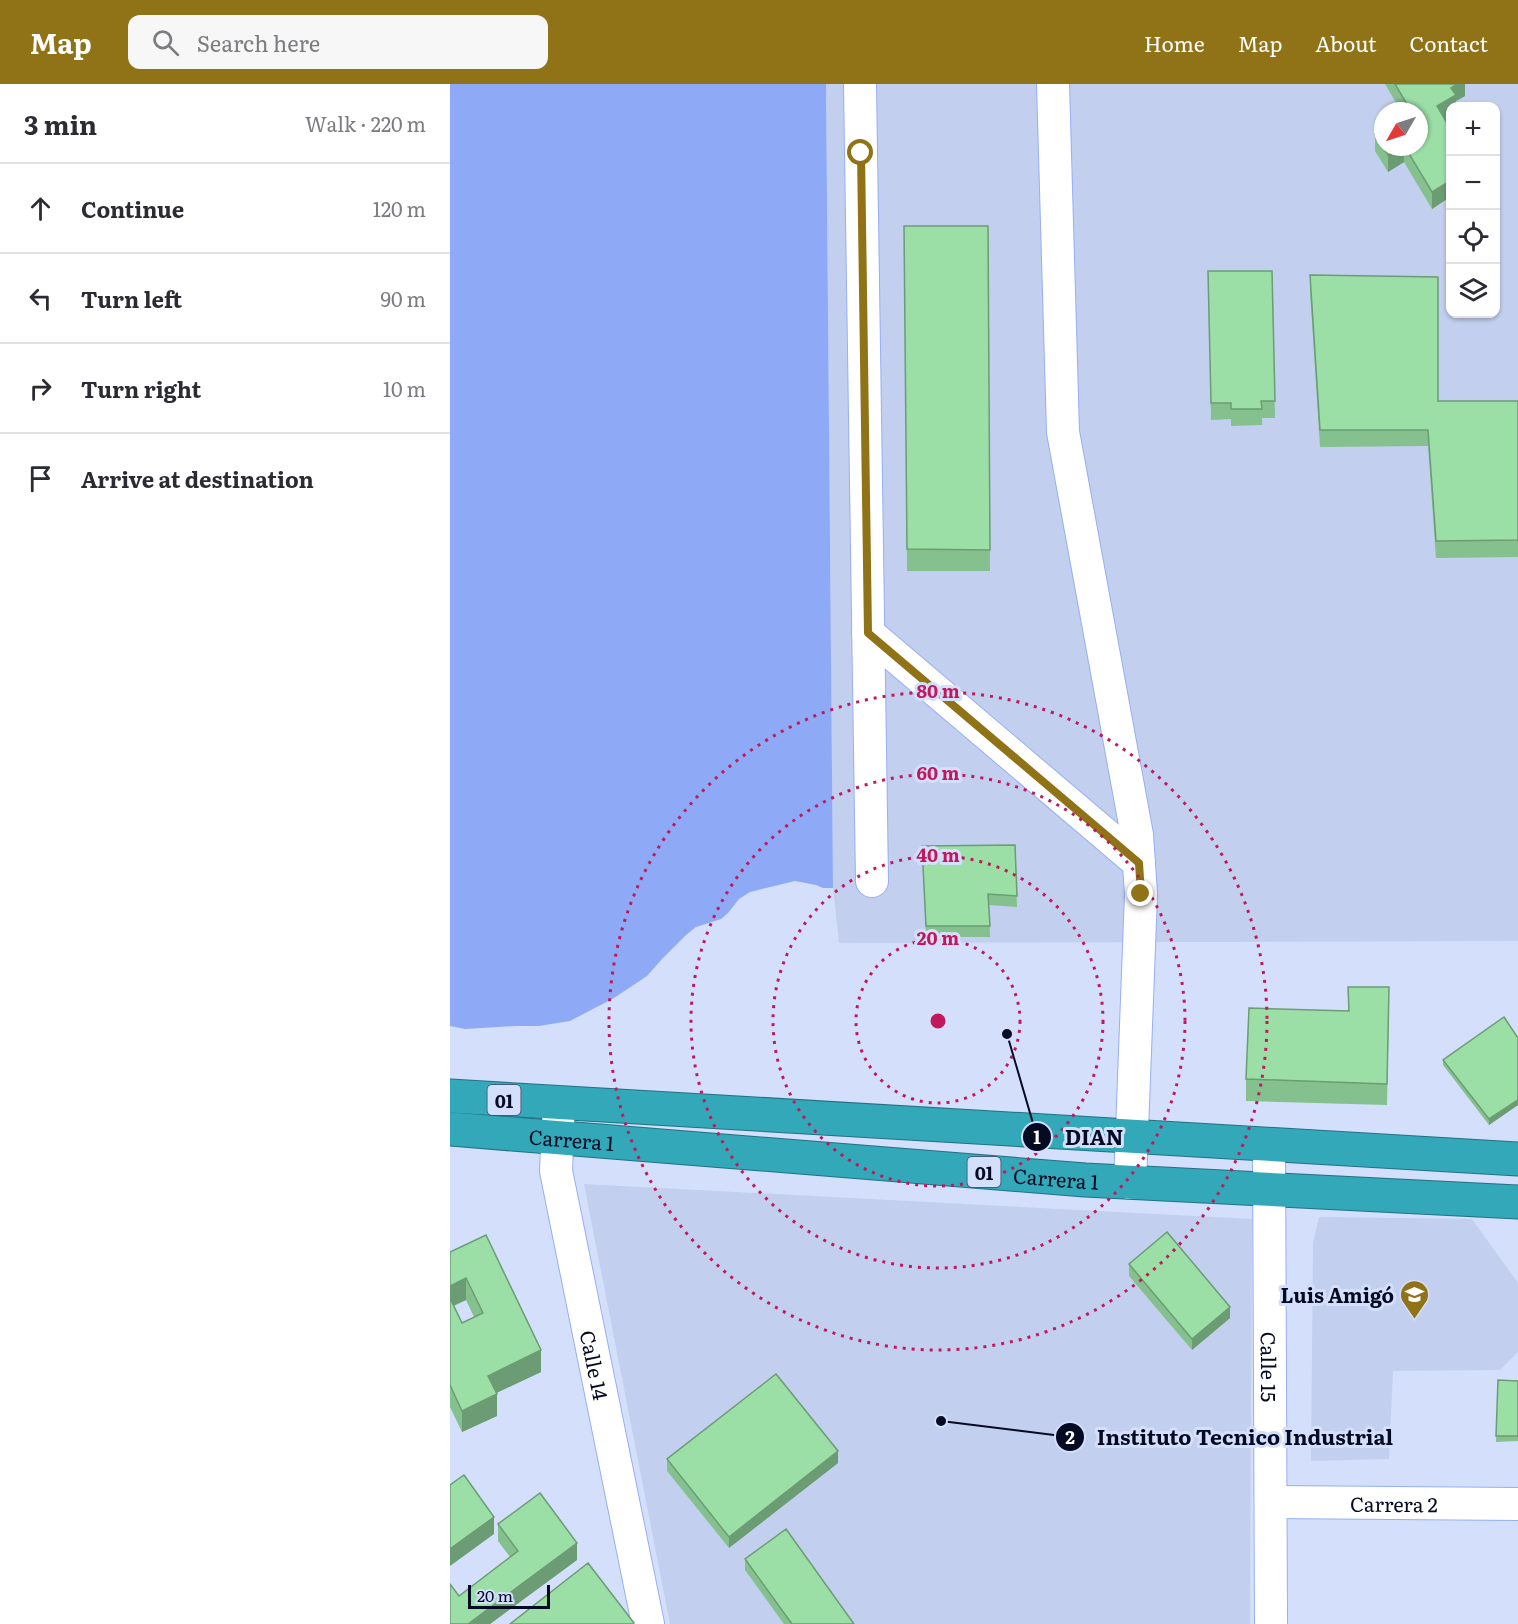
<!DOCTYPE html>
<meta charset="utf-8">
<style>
body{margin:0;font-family:Literata,serif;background:#f7f7f7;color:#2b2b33}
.controls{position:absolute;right:18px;top:18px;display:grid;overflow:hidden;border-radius:12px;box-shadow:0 2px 4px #0004}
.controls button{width:54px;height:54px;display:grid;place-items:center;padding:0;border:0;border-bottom:2px solid #e1e1e2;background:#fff;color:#2b2b33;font:30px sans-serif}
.compass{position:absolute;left:924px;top:18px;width:54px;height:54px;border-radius:50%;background:#fff;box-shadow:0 2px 4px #0004;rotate:231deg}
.scale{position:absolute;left:18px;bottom:15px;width:82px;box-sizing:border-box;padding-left:6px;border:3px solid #050a23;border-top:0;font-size:16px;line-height:21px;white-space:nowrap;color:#050a23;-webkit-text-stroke:4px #d4dffc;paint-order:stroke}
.stop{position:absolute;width:18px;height:18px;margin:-14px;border:4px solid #907217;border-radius:50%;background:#fff}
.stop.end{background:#907217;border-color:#fff;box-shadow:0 2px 6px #0008}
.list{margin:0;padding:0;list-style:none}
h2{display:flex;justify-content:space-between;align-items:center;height:78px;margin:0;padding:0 24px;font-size:26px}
h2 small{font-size:20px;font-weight:400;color:#7c7c81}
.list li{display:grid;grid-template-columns:39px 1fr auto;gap:18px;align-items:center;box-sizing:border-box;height:90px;padding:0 24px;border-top:2px solid #e1e1e2}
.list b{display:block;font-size:22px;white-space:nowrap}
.list em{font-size:20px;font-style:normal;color:#7c7c81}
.icon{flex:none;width:33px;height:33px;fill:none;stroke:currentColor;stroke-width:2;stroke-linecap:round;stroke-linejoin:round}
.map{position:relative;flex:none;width:1068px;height:1540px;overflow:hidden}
header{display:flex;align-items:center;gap:36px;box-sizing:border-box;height:84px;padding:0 30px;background:#907217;color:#fff}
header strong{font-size:28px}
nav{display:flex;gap:33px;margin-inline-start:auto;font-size:21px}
.search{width:420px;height:54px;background:#f7f7f7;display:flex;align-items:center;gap:15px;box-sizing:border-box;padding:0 21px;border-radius:12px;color:#7c7c81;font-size:22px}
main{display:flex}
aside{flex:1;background:#fff}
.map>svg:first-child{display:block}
.built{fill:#c2cfee;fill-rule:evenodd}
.water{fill:#8eaaf7}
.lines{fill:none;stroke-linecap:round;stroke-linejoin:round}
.minor-casing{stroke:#96aff5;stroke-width:34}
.highway-casing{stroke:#227184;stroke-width:35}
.minor{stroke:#fff;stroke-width:32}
.highway{stroke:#32a8b8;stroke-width:33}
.wall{fill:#85c08f;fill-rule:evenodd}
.shaded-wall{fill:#6c9c74}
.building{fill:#9bdfa6;stroke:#6c9c74;stroke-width:1.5}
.route{stroke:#907217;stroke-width:8}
.ring{fill:none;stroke:#c2185b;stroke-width:3;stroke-dasharray:3 6}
.labels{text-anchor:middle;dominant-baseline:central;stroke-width:6;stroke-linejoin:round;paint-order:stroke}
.shield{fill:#d4dffc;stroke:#434a64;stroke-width:1.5}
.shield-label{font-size:18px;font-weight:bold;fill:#050a23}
.street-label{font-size:20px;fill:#050a23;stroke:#d4dffc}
.poi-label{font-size:20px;font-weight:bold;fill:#050a23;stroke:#d4dffc;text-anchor:end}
.centre{fill:#c2185b;stroke:#d4dffc;stroke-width:3}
.ring-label{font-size:18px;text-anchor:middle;font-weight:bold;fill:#c2185b;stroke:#d4dffc;stroke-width:6;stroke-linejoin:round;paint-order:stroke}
.leader{fill:none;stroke:#050a23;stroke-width:2}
.callout-dot{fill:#050a23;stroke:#d4dffc;stroke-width:2}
.mark-label{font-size:18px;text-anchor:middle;font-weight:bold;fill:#fff}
.callout-label{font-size:21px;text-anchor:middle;font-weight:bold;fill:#050a23;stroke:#d4dffc;stroke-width:6;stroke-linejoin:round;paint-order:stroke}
</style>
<header>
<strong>Map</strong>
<div class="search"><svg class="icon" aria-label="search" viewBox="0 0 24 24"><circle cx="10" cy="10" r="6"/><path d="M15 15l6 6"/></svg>Search here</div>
<nav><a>Home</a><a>Map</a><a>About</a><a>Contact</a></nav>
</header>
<main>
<aside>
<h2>3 min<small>Walk · 220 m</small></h2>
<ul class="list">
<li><svg class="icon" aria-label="ahead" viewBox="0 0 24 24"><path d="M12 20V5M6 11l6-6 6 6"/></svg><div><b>Continue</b></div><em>120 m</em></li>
<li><svg class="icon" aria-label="left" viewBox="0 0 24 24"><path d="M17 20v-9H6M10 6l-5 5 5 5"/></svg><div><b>Turn left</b></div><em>90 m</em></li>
<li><svg class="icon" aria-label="right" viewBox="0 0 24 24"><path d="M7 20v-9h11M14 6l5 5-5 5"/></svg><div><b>Turn right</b></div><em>10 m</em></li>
<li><svg class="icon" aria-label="arrive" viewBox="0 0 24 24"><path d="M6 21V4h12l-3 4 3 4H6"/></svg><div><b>Arrive at destination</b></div></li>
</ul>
</aside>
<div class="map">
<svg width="1068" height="1540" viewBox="0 0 1068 1540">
<rect width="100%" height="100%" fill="#d4dffc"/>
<!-- built -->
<path class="built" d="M 376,0 L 1068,0 L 1068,857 L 389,859 L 383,804 ZM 1000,22 L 1046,22 L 1046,230 L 1000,230 ZM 933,27 L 969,27 L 969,63 L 933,63 Z
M 134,1100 L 802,1135 L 800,1540 L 220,1540 Z
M 869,1133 L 1022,1135 L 1068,1199 L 1068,1268 L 1050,1286 L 943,1287 L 939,1375 L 861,1377 L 863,1159 Z"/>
<!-- water -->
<path class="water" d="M 0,0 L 376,0 L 383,804 L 373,804 L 366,801 L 345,797 L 300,808 L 289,815 L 278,829 L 271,835 L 246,843 L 236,851 L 212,875 L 197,892 L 164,914 L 120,937 L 89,942 L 65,942 L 15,945 L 0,942 Z"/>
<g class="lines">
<defs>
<g id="minor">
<path d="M 410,0 L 422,797"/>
<path d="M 603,0 L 613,348 L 687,751 L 691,810 L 680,1099"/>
<path d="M 418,549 L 689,779"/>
<path id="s1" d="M 109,1019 L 106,1087 L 198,1540"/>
<path id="s2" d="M 819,1061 L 821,1540"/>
<path id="s3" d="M 821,1418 L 1068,1420"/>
</g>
<g id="highway">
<path d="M 0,1012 L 1068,1075"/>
<path id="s4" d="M 0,1045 L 635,1096 L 1068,1118"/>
</g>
</defs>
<!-- minor casing -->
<use href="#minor" class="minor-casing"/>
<!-- highway casing -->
<use href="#highway" class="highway-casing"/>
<!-- minor -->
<use href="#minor" class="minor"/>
<!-- highway -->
<use href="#highway" class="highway"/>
</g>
<!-- wall -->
<path class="wall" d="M 935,0 L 1015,0 L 1015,12 L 1006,17 L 1006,22 L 1000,22 L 1000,31 L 995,35 L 1000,44 L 1000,113 L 982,125 L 954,78 L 938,88 L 925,67 L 925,50 L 933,63 L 969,63 L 969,27 L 951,27 Z
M 454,142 L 538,142 L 540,487 L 457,487 Z
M 758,187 L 822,187 L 825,334 L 812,334 L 812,341 L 781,342 L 781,335 L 761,336 Z
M 860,191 L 988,317 L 1068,317 L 1068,473 L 986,474 L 978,362 L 870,363 L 860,207 Z
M 565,761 L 567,823 L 539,821 L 540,853 L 476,853 L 472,762 Z
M 898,903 L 939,925 L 937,1021 L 796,1017 L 796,995 L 898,927 Z
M 1068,954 L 1068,1021 L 1039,1041 L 993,981 L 993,976 Z
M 0,1168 L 91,1288 L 46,1309 L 47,1332 L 12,1348 L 0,1323 ZM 16,1216 L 24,1233 L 12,1239 L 4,1222 Z
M 679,1180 L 780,1234 L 742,1266 L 679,1192 Z
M 1048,1296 L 1068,1297 L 1068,1357 L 1046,1358 Z
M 217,1375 L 388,1379 L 279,1464 L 217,1387 Z
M 48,1440 L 127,1476 L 40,1540 L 0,1540 L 9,1512 L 60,1473 L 48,1457 Z
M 295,1475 L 404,1540 L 334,1540 L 295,1486 Z"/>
<!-- shaded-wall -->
<path class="shaded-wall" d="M 1007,0 L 1015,0 L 1015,12 L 1006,17 L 1006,22 L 1000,22 L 1000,31 L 987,39 L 987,22 L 1001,4 Z
M 952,63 L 954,63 L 954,78 L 938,88 L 938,71 Z
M 1000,97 L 1000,113 L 982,125 L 982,108 Z
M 1068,1016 L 1068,1021 L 1039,1041 L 1039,1035 Z
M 16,1194 L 16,1216 L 0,1223 L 0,1202 Z
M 780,1223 L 780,1234 L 742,1266 L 742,1255 Z
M 91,1266 L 91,1288 L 38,1313 L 38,1292 Z
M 47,1310 L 47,1332 L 12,1348 L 12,1327 Z
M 388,1367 L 388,1379 L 279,1464 L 279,1453 Z
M 44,1433 L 44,1450 L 0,1482 L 0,1465 Z
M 127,1459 L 127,1476 L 40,1540 L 18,1540 Z"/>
<!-- building -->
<path class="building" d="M 945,0 L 1007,0 L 1001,4 L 1006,11 L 987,22 L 1000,44 L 1000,97 L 982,108 L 955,63 L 969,63 L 969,27 L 961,27 Z
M 933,45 L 933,63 L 925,50 Z
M 933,63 L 952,63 L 938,71 Z
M 454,142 L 538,142 L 540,466 L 457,465 Z
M 758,187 L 822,187 L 825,317 L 811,317 L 812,325 L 781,325 L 781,319 L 761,319 Z
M 860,191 L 988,193 L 988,317 L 1068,317 L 1068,456 L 986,457 L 978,346 L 870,346 Z
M 565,761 L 567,812 L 538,810 L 540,842 L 476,842 L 472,762 Z
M 898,903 L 939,903 L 937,1000 L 796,995 L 799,924 L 899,927 Z
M 1054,933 L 1068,954 L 1068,1016 L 1039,1035 L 993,976 Z
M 717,1148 L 780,1223 L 742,1255 L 679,1180 Z
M 36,1151 L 91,1266 L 38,1292 L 47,1310 L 12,1327 L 0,1301 L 0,1214 L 12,1239 L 33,1229 L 16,1194 L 0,1202 L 0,1168 Z
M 326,1290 L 388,1367 L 279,1453 L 217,1375 Z
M 1048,1296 L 1068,1297 L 1068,1352 L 1046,1352 Z
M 14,1391 L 44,1433 L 0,1465 L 0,1401 Z
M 90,1409 L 127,1459 L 18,1540 L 0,1540 L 0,1500 L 9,1512 L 68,1467 L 48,1440 Z
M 336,1445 L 404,1540 L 342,1540 L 295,1475 Z
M 138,1479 L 184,1539 L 183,1540 L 60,1540 Z"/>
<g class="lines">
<!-- route -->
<path class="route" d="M 411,69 L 418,549 L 689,779 L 691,810"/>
</g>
<!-- distance rings -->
<g class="ring">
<circle cx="488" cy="937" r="82"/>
<circle cx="488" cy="937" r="165"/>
<circle cx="488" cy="937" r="247"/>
<circle cx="488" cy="937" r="329"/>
</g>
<!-- icons -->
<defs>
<symbol id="school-pin" viewBox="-11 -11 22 30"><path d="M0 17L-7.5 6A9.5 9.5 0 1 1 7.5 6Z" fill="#907217" stroke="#d4dffc"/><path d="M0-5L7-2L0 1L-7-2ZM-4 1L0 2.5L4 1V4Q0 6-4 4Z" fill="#fff"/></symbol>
</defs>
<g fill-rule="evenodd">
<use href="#school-pin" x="948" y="1194" width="33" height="45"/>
</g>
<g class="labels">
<!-- shield labels -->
<g class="shield">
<rect x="37.5" y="1001" width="33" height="30" rx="4.5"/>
<rect x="517.5" y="1073" width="33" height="30" rx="4.5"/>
</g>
<g class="shield-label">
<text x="54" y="1016">01</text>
<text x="534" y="1088">01</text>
</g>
<!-- street labels -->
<g class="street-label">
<text stroke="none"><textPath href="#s4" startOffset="122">Carrera 1</textPath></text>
<text stroke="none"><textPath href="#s4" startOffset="608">Carrera 1</textPath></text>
<text stroke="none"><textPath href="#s1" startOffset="266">Calle 14</textPath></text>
<text stroke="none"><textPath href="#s2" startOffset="222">Calle 15</textPath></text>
<text stroke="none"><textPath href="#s3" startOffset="123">Carrera 2</textPath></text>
</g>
<!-- poi labels -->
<g class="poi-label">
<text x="944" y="1210">Luis Amigó</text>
</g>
</g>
<circle cx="488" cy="937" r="9" class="centre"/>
<g class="ring-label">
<text x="488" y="614">80 m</text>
<text x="488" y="696">60 m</text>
<text x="488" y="778">40 m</text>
<text x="488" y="861">20 m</text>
</g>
<!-- callouts -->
<path class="leader" d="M557 950L587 1053M491 1337L620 1353"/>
<g class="callout-dot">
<circle cx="557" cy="950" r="6"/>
<circle cx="491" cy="1337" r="6"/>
<circle cx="587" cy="1053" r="15"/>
<circle cx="620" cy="1353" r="15"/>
</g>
<g class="mark-label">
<text x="587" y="1060">1</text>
<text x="620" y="1360">2</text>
</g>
<g class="callout-label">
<text x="644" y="1061">DIAN</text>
<text x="795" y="1361">Instituto Tecnico Industrial</text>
</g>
</svg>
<div class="controls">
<button>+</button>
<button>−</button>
<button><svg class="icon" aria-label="locate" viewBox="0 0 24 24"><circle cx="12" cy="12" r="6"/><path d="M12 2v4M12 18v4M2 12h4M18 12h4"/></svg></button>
<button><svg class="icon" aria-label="layers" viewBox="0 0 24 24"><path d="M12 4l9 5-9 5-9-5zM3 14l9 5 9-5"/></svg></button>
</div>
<svg class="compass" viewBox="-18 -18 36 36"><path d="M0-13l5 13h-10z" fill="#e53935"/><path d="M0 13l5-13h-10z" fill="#7c7c81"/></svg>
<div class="scale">20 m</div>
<div class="stop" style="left:411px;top:69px"></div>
<div class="stop end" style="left:691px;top:810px"></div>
</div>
</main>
